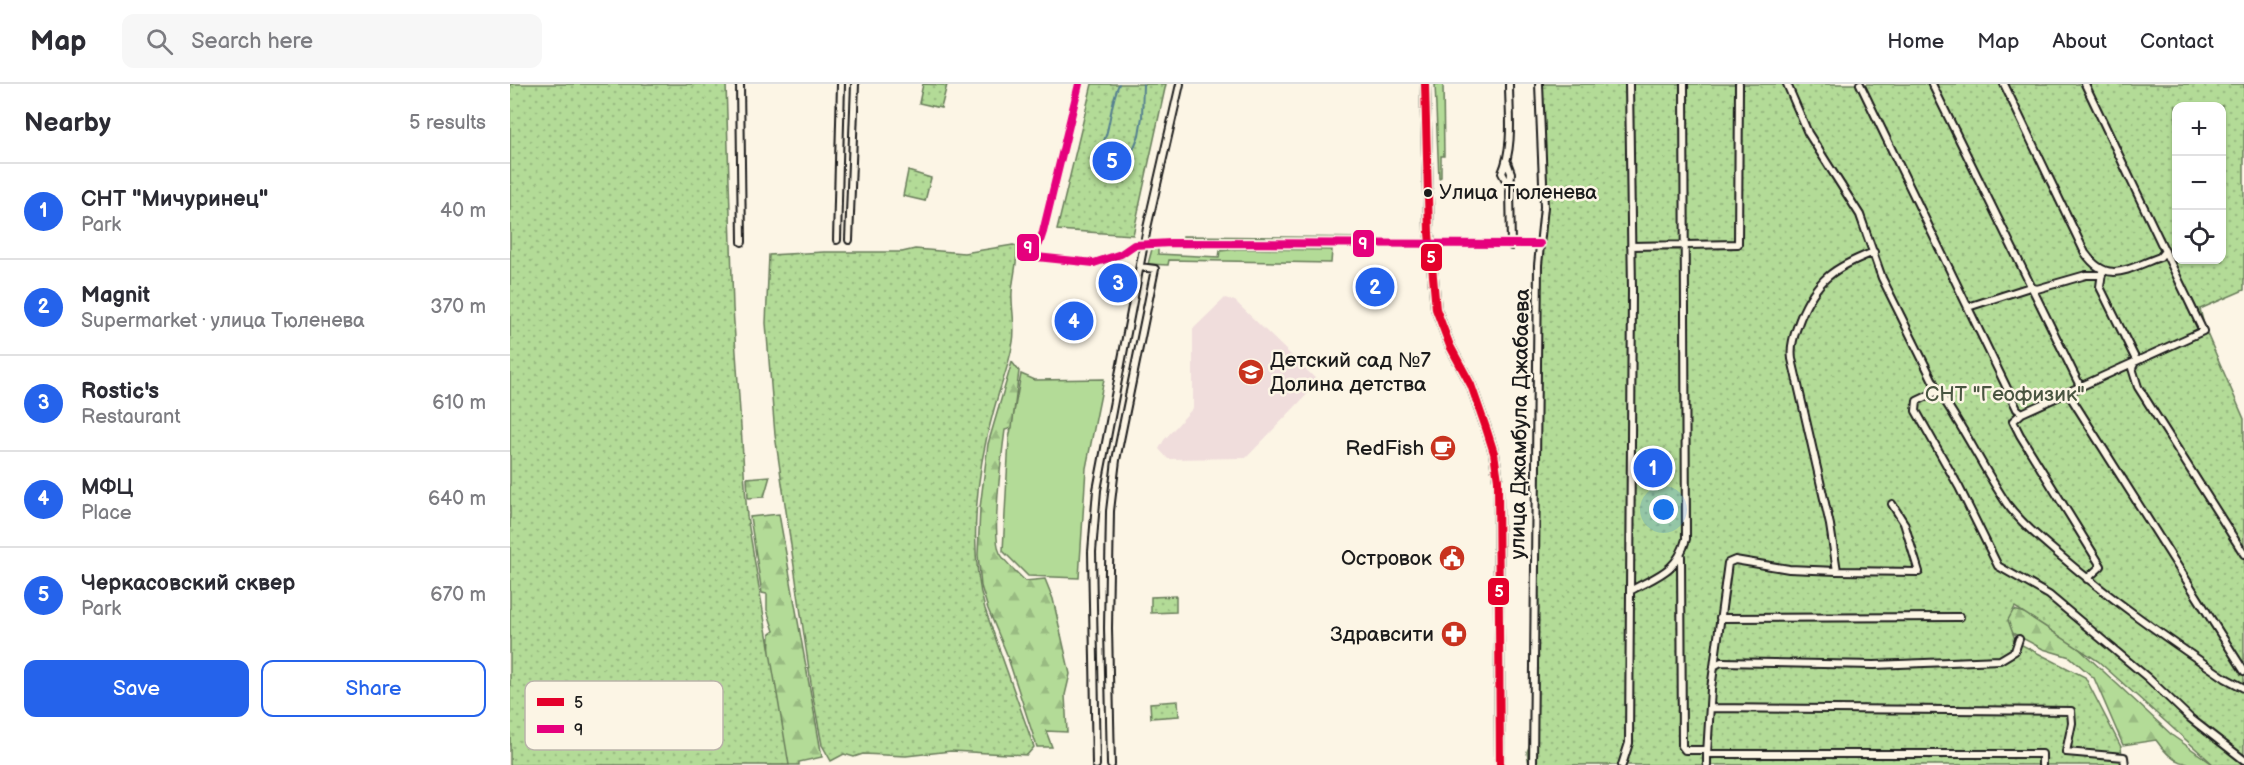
<!DOCTYPE html>
<meta charset="utf-8">
<style>
body{margin:0;font-family:"Balsamiq Sans",sans-serif;background:#f7f7f7;color:#2b2b33}
.controls{position:absolute;right:18px;top:18px;display:grid;overflow:hidden;border-radius:12px;box-shadow:0 2px 4px #0004}
.controls button{width:54px;height:54px;display:grid;place-items:center;padding:0;border:0;border-bottom:2px solid #e1e1e2;background:#fff;color:#2b2b33;font:30px sans-serif}
.you{position:absolute;left:1154px;top:426px;width:21px;height:21px;margin:-15px;border:4px solid #fff;border-radius:50%;background:#1a73e8;box-shadow:0 0 0 9px #1a73e833}
.badge{display:grid;place-items:center;width:39px;height:39px;border-radius:50%;background:#2563eb;color:#fff;font-size:20px;font-weight:700}
.pin{position:absolute;translate:-50% -50%;border:3px solid #fff;box-shadow:0 2px 6px #0006}
.list{margin:0;padding:0;list-style:none}
h2{display:flex;justify-content:space-between;align-items:center;height:78px;margin:0;padding:0 24px;font-size:26px}
h2 small{font-size:20px;font-weight:400;color:#7c7c81}
.list li{display:grid;grid-template-columns:39px 1fr auto;gap:18px;align-items:center;box-sizing:border-box;height:96px;padding:0 24px;border-top:2px solid #e1e1e2}
.list b{display:block;font-size:22px;white-space:nowrap}
.list p{margin:0;font-size:20px;white-space:nowrap;color:#7c7c81}
.list em{font-size:20px;font-style:normal;color:#7c7c81}
.actions{display:flex;gap:12px;padding:18px 24px}
.actions a{flex:1;padding:14px 0;border:2px solid #2563eb;border-radius:12px;text-align:center;font-size:21px;color:#2563eb}
.actions .main{background:#2563eb;color:#fff}
.icon{flex:none;width:33px;height:33px;fill:none;stroke:currentColor;stroke-width:2;stroke-linecap:round;stroke-linejoin:round}
.map{position:relative;flex:none;width:1734px;height:681px;overflow:hidden}
header{display:flex;align-items:center;gap:36px;box-sizing:border-box;height:84px;padding:0 30px;background:#fff;border-bottom:2px solid #e1e1e2}
header strong{font-size:28px}
nav{display:flex;gap:33px;margin-inline-start:auto;font-size:21px}
.search{width:420px;height:54px;background:#f7f7f7;display:flex;align-items:center;gap:15px;box-sizing:border-box;padding:0 21px;border-radius:12px;color:#7c7c81;font-size:22px}
main{display:flex}
aside{flex:1;background:#fff}
.map>svg:first-child{display:block}
.built{fill:#f0dddc}
.grass{fill:#b3db97;stroke:#687c5a;stroke-width:1.5}
.forest{fill:url(#forest-firs);stroke:#687c5a;stroke-width:1.5}
.park{fill:url(#park-dots);stroke:#687c5a;stroke-width:1.5;fill-rule:evenodd}
.lines{fill:none;stroke-linecap:round;stroke-linejoin:round}
.stream{stroke:#568190;stroke-width:2}
.minor-casing{stroke:#1c1c1c;stroke-width:10}
.tertiary-casing{stroke:#1c1c1c;stroke-width:12}
.minor{stroke:#fcf5e5;stroke-width:6}
.tertiary{stroke:#fcf5e5;stroke-width:8}
.bus-1-casing{stroke:#fcf5e5;stroke-width:12}
.bus-2-casing{stroke:#fcf5e5;stroke-width:12}
.bus-1{stroke:#e4002b;stroke-width:8}
.bus-2{stroke:#e5007d;stroke-width:8}
.bus-dot{fill:#1c1c1c;stroke:#fcf5e5;stroke-width:2}
.labels{text-anchor:middle;dominant-baseline:central;stroke-width:5;stroke-linejoin:round;paint-order:stroke}
.bus-label{font-size:20px;fill:#1c1c1c;stroke:#fcf5e5;text-anchor:start}
.poi-label{font-size:21px;fill:#1c1c1c;stroke:#fcf5e5;text-anchor:end}
.park-label{font-size:21px;fill:#495541;stroke:#fcf5e5}
.street-label{font-size:21px;fill:#1c1c1c;stroke:#fcf5e5}
.key{fill:#fcf5e5;stroke:#b9b4a9;stroke-width:1.5}
.key-label{font-size:16px;fill:#1c1c1c}
.line-badge{stroke:#fcf5e5;stroke-width:2}
.badge-label{font-size:16px;text-anchor:middle;font-weight:bold;fill:#fff}
</style>
<header>
<strong>Map</strong>
<div class="search"><svg class="icon" aria-label="search" viewBox="0 0 24 24"><circle cx="10" cy="10" r="6"/><path d="M15 15l6 6"/></svg>Search here</div>
<nav><a>Home</a><a>Map</a><a>About</a><a>Contact</a></nav>
</header>
<main>
<aside>
<h2>Nearby<small>5 results</small></h2>
<ul class="list">
<li><span class="badge">1</span><div><b>СНТ &quot;Мичуринец&quot;</b><p>Park</p></div><em>40 m</em></li>
<li><span class="badge">2</span><div><b>Magnit</b><p>Supermarket · улица Тюленева</p></div><em>370 m</em></li>
<li><span class="badge">3</span><div><b>Rostic's</b><p>Restaurant</p></div><em>610 m</em></li>
<li><span class="badge">4</span><div><b>МФЦ</b><p>Place</p></div><em>640 m</em></li>
<li><span class="badge">5</span><div><b>Черкасовский сквер</b><p>Park</p></div><em>670 m</em></li>
</ul>
<div class="actions"><a class="main">Save</a><a>Share</a></div>
</aside>
<div class="map">
<svg width="1734" height="681" viewBox="0 0 1734 681">
<defs>
<pattern id="forest-firs" width="22" height="20" patternUnits="userSpaceOnUse" patternTransform="scale(1.5)"><rect width="22" height="20" fill="#b3db97"/><path d="M5 1l3.5 6h-7zM16 11l3.5 6h-7z" fill="#99bb82"/></pattern>
<pattern id="park-dots" width="8" height="8" patternUnits="userSpaceOnUse" patternTransform="scale(1.5)"><rect width="8" height="8" fill="#b3db97"/><path d="M2 2h.1M6 6h.1" fill="none" stroke="#99bb82" stroke-width="1.8" stroke-linecap="round"/></pattern>
</defs>
<rect width="100%" height="100%" fill="#fcf5e5"/>
<filter id="ink" filterUnits="userSpaceOnUse"><feTurbulence type="fractalNoise" baseFrequency=".0167" numOctaves="2"/><feDisplacementMap in="SourceGraphic" scale="12" xChannelSelector="R" yChannelSelector="G"/><feConvolveMatrix kernelMatrix="1 2 1 2 8 2 1 2 1" color-interpolation-filters="sRGB"/></filter>
<g filter="url(#ink)">
<!-- built -->
<path class="built" d="M 715,214 L 725,217 L 809,298 L 736,374 L 658,375 L 649,365 L 654,356 L 683,324 L 683,245 Z"/>
<!-- grass -->
<path class="grass" d="M 925,0 L 933,0 L 934,72 L 931,72 L 931,93 L 929,94 Z
M 673,152 L 868,154 L 868,156 L 673,155 Z
M 648,164 L 648,170 L 709,173 L 710,167 L 729,165 L 822,166 L 821,179 L 659,176 L 658,181 L 638,180 L 642,165 Z
M 511,290 L 525,296 L 594,295 L 576,384 L 569,494 L 518,492 L 493,467 L 499,355 Z"/>
<!-- forest -->
<path class="forest" d="M 502,278 L 509,287 L 502,344 L 495,346 C 492,369 481,451 490,469 C 495,479 507,488 515,497 L 535,495 L 543,515 L 560,590 L 555,611 L 557,648 L 536,647 L 542,663 L 527,663 L 496,568 L 478,525 L 471,502 L 468,471 L 470,424 L 478,360 Z
M 260,392 L 254,413 L 238,414 L 237,394 Z
M 269,430 L 312,673 L 289,678 L 289,681 L 256,681 L 260,550 L 264,547 L 257,526 L 257,510 L 252,509 L 240,433 Z
M 1493,523 L 1529,533 L 1564,560 L 1663,652 L 1704,681 C 1674,681 1663,681 1646,656 L 1613,661 L 1584,594 L 1560,573 L 1533,565 L 1487,541 Z"/>
<!-- park -->
<path class="park" d="M 0,0 L 216,0 L 223,224 L 237,432 L 279,681 L 0,681 Z
M 413,0 L 437,1 L 431,24 L 409,19 Z
M 582,0 L 656,0 L 623,151 L 547,146 Z
M 1028,0 L 1734,0 L 1734,206 L 1690,225 L 1695,245 L 1734,335 L 1734,681 L 1704,681 L 1588,577 L 1505,523 L 1498,536 L 1506,558 L 1575,593 L 1611,663 L 1613,681 L 1019,681 L 1017,668 L 1021,657 L 1024,258 L 1031,125 ZM 1666,22 L 1712,22 L 1712,176 L 1666,176 Z
M 398,87 L 421,94 L 415,117 L 393,112 Z
M 503,161 L 507,162 C 508,177 503,192 502,208 C 501,224 506,242 503,258 C 499,283 489,305 483,329 C 466,388 458,466 475,525 L 524,663 L 517,671 L 441,667 L 396,672 L 353,670 L 344,673 L 334,670 L 321,677 L 312,661 L 303,613 L 265,351 L 256,239 L 259,171 L 314,168 L 392,168 L 405,165 L 454,169 Z
M 666,512 L 666,528 L 641,529 L 641,513 Z
M 668,617 L 669,632 L 641,634 L 640,619 Z"/>
<g class="lines">
<!-- stream -->
<path class="stream" d="M 589,68 C 601,48 599,22 609,0
M 589,72 L 586,93 L 600,100 L 612,93 L 629,51 L 632,33 L 633,0"/>
<defs>
<path id="minor" d="M 230,0 L 232,158
M 569,0 L 533,148 L 529,160 L 514,165 L 517,172 L 584,179 L 611,170 L 624,161 L 661,159 L 1030,160
M 999,0 C 999,29 1004,62 992,89 L 1000,104 L 1001,162
M 1277,0 L 1298,49 L 1350,131 L 1372,194 L 1428,307 L 1407,317 L 1406,327 L 1449,403 L 1488,482 L 1539,511 L 1638,594 L 1680,634 L 1734,676
M 1350,0 L 1507,325 L 1512,329 L 1693,247 L 1575,0
M 1422,0 L 1570,302
M 1494,0 L 1575,169 C 1598,202 1618,184 1650,173 L 1655,167
M 997,78 L 1001,89 L 1000,103
M 327,156 L 331,0
M 339,156 L 345,0
M 1121,162 L 1228,160 L 1229,0
M 1364,168 C 1325,183 1306,195 1290,235 C 1285,249 1280,260 1282,275 L 1320,441 L 1327,487 L 1409,488 L 1394,439 L 1382,420
M 1592,188 L 1590,203 L 1626,276 L 1622,284 L 1628,303 L 1734,470
M 1458,223 L 1520,203 L 1527,205 L 1576,191 L 1592,191
M 1428,307 C 1454,343 1472,383 1497,420 C 1513,441 1533,457 1553,474 C 1604,518 1660,556 1715,594 L 1734,604
M 1558,309 L 1734,587
M 1512,329 L 1503,337 L 1510,351 L 1591,482 L 1577,495
M 1171,472 L 1172,662 L 1175,666 L 1197,666
M 1327,487 L 1279,485 L 1225,476 L 1218,479 L 1201,605 L 1197,670 L 1532,670 L 1532,681
M 1120,507 C 1148,491 1167,488 1176,455 L 1174,0
M 1210,534 L 1450,533
M 1204,582 L 1211,578 L 1364,581 L 1490,576 L 1505,567 L 1509,555
M 1200,624 L 1561,627 L 1562,639 L 1556,668 L 1614,673 L 1615,681
M 1197,670 L 1197,681
M 586,681 L 582,468 L 587,406 L 637,144 L 670,0
M 601,681 L 598,544 L 600,427 L 606,376 L 645,185 L 630,183
M 1023,681 L 1028,181 L 1034,123 L 1029,0
M 1112,681 L 1119,659 L 1122,206 L 1119,0"/>
<path id="tertiary" d="M 915,0 L 919,149 L 926,225 L 940,262 L 961,301 L 976,344 L 984,369 L 988,396 L 990,681"/>
</defs>
<!-- minor casing -->
<use href="#minor" class="minor-casing"/>
<!-- tertiary casing -->
<use href="#tertiary" class="tertiary-casing"/>
<!-- minor -->
<use href="#minor" class="minor"/>
<!-- tertiary -->
<use href="#tertiary" class="tertiary"/>
<defs>
<path id="bus-1" d="M 915,0 L 919,149 L 926,225 L 940,262 L 961,301 L 976,344 L 984,369 L 988,396 L 990,681"/>
<path id="bus-2" d="M 569,0 L 533,148 L 529,160 L 514,165 L 517,172 L 584,179 L 611,170 L 624,161 L 661,159 L 1030,160"/>
</defs>
<!-- bus-1 casing -->
<use href="#bus-1" class="bus-1-casing"/>
<!-- bus-2 casing -->
<use href="#bus-2" class="bus-2-casing"/>
<!-- bus-1 -->
<use href="#bus-1" class="bus-1"/>
<!-- bus-2 -->
<use href="#bus-2" class="bus-2"/>
</g>
</g>
<!-- icons -->
<defs>
<symbol id="school-disc" viewBox="-11 -11 22 22"><circle r="9.5" fill="#c8321e" stroke="#fcf5e5"/><path d="M0-5L7-2L0 1L-7-2ZM-4 1L0 2.5L4 1V4Q0 6-4 4Z" fill="#fff"/></symbol>
<symbol id="cafe-disc" viewBox="-11 -11 22 22"><circle r="9.5" fill="#c8321e" stroke="#fcf5e5"/><path d="M-5.5-4.5H6V0H3Q3 3.5 0 3.5H-2.5Q-5.5 3.5-5.5 0ZM3-3.2v2h1.7v-2ZM-6 4.5H4V6H-6Z" fill="#fff"/></symbol>
<symbol id="civic-disc" viewBox="-11 -11 22 22"><circle r="9.5" fill="#c8321e" stroke="#fcf5e5"/><path d="M-.6-6.5H3V-4.5H.6V-3L4-1V1h2V6H-6V1h2V-1L-.6-3ZM-1.2 2.5V6h2.4V2.5Z" fill="#fff"/></symbol>
<symbol id="pharmacy-disc" viewBox="-11 -11 22 22"><circle r="9.5" fill="#c8321e" stroke="#fcf5e5"/><path d="M-2-6h4v4h4v4h-4v4h-4v-4h-4v-4h4Z" fill="#fff"/></symbol>
</defs>
<g fill-rule="evenodd">
<use href="#school-disc" x="726" y="273" width="30" height="30"/>
<use href="#cafe-disc" x="918" y="349" width="30" height="30"/>
<use href="#civic-disc" x="927" y="459" width="30" height="30"/>
<use href="#pharmacy-disc" x="929" y="535" width="30" height="30"/>
</g>
<!-- markers -->
<circle class="bus-dot" cx="918" cy="109" r="5"/>
<g class="labels">
<!-- bus labels -->
<g class="bus-label">
<text x="929" y="109">Улица Тюленева</text>
</g>
<!-- poi labels -->
<g class="poi-label">
<text x="760" y="276" text-anchor="start">Детский сад №7<tspan x="760" dy="24">Долина детства</tspan></text>
<text x="914" y="364">RedFish</text>
<text x="922" y="474">Островок</text>
<text x="924" y="550">Здравсити</text>
</g>
<!-- park labels -->
<g class="park-label">
<text x="1495" y="310">СНТ "Геофизик"</text>
</g>
<!-- street labels -->
<g class="street-label">
<text transform="translate(1010 340) rotate(-89)">улица Джамбула Джабаева</text>
</g>
</g>
<!-- legend -->
<rect x="15" y="597" width="198" height="69" rx="9" class="key"/>
<rect x="27" y="614" width="27" height="8" fill="#e4002b"/>
<rect x="27" y="641" width="27" height="8" fill="#e5007d"/>
<g class="key-label">
<text x="64" y="624">5</text>
<text x="64" y="651">9</text>
</g>
<g class="line-badge">
<rect x="842" y="145" width="23" height="29" rx="6" fill="#e5007d"/>
<rect x="506" y="149" width="24" height="29" rx="6" fill="#e5007d"/>
<rect x="910" y="159" width="23" height="29" rx="6" fill="#e4002b"/>
<rect x="977" y="493" width="23" height="29" rx="6" fill="#e4002b"/>
</g>
<g class="badge-label">
<text x="853" y="165">9</text>
<text x="518" y="169">9</text>
<text x="921" y="179">5</text>
<text x="989" y="513">5</text>
</g>
</svg>
<div class="controls">
<button>+</button>
<button>−</button>
<button><svg class="icon" aria-label="locate" viewBox="0 0 24 24"><circle cx="12" cy="12" r="6"/><path d="M12 2v4M12 18v4M2 12h4M18 12h4"/></svg></button>
</div>
<div class="you"></div>
<div class="pin badge" style="left:1143px;top:384px">1</div>
<div class="pin badge" style="left:865px;top:203px">2</div>
<div class="pin badge" style="left:608px;top:199px">3</div>
<div class="pin badge" style="left:564px;top:237px">4</div>
<div class="pin badge" style="left:602px;top:77px">5</div>
</div>
</main>
